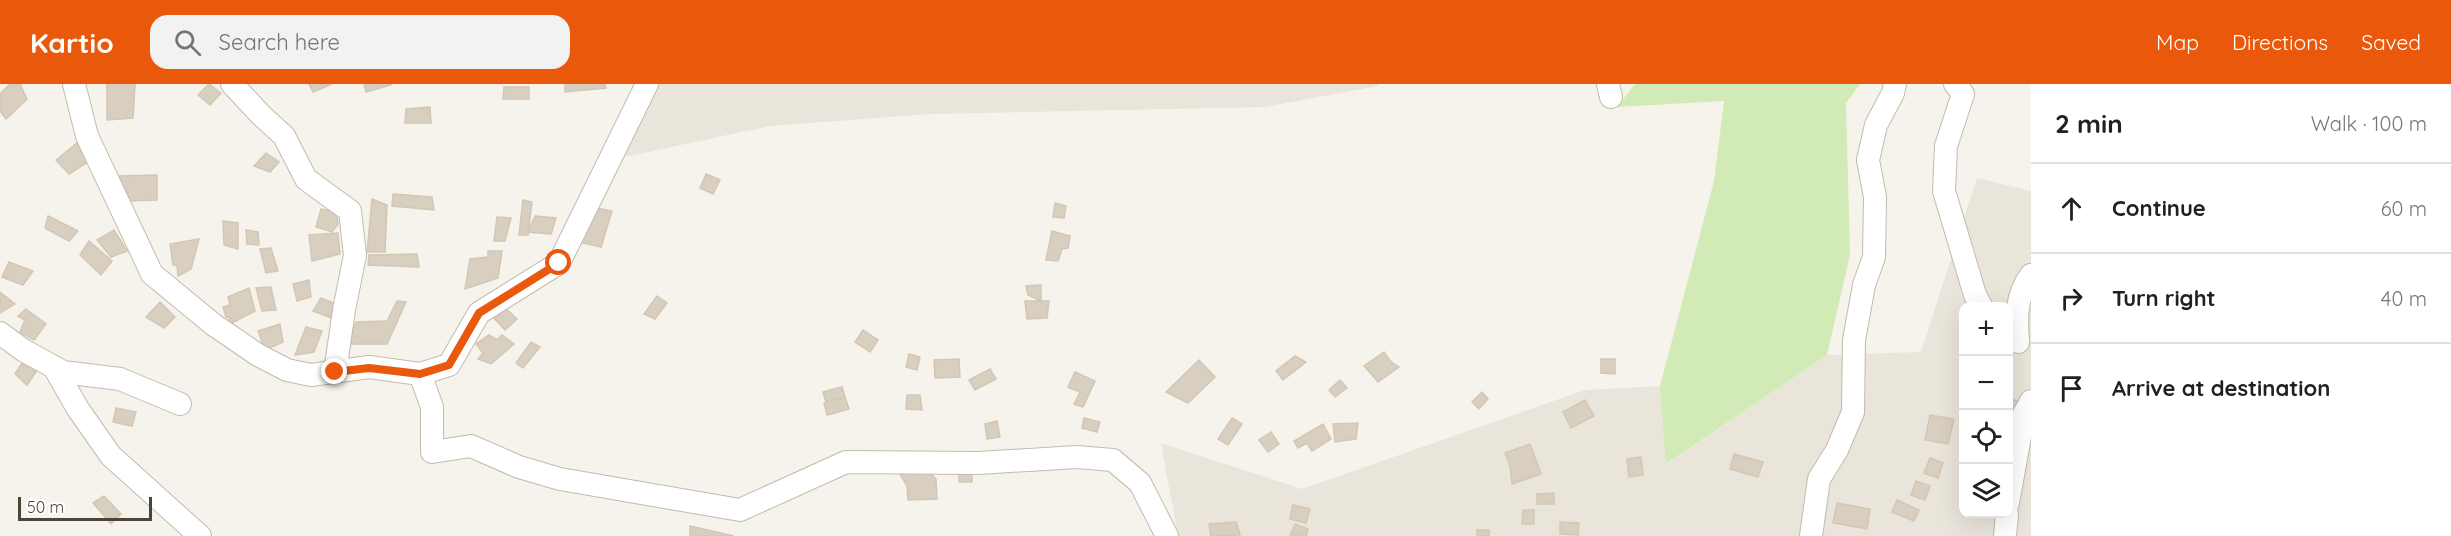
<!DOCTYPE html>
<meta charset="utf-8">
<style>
body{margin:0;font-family:Quicksand,sans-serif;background:#f2f2f2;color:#202124}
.controls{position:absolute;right:18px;bottom:18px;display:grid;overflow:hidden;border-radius:12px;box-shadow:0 6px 24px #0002}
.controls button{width:54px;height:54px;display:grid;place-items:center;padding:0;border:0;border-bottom:2px solid #e0e0e0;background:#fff;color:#202124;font:30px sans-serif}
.scale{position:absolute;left:18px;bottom:15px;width:134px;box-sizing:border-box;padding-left:6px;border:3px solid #4b4439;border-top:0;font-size:16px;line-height:21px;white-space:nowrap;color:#4b4439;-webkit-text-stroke:4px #fff;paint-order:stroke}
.stop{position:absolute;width:18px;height:18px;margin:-14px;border:4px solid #ea580c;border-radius:50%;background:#fff}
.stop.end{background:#ea580c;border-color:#fff;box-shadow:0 2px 6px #0008}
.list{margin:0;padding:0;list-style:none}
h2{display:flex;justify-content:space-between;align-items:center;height:78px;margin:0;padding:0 24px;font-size:26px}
h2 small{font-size:20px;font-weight:400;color:#757577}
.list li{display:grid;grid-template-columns:39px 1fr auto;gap:18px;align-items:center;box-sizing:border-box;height:90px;padding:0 24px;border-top:2px solid #e0e0e0}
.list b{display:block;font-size:22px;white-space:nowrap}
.list em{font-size:20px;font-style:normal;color:#757577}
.icon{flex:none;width:33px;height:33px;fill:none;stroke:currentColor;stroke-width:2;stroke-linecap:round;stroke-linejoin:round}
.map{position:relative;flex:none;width:2031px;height:452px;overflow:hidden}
header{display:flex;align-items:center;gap:36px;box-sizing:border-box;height:84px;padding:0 30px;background:#ea580c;color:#fff}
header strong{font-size:28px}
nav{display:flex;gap:33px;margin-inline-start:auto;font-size:21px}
.search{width:420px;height:54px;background:#f2f2f2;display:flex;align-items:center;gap:15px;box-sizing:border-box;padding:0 21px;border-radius:18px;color:#757577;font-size:22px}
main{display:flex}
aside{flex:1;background:#fff}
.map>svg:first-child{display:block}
.residential{fill:#eae5da;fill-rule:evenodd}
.green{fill:#d2eab5}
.building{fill:#d8cfc1;stroke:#d3c7b4;stroke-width:1.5}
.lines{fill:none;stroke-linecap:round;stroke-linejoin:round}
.minor-casing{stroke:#c2bbae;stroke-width:24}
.minor{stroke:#fff;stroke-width:22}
.route{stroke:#ea580c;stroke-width:8}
</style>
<header>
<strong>Kartio</strong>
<div class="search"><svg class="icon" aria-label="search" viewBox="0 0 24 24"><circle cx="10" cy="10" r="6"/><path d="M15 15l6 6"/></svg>Search here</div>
<nav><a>Map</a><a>Directions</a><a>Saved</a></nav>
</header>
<main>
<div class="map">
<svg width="2031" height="452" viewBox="0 0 2031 452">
<rect width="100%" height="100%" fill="#f6f3ec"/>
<!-- residential -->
<path class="residential" d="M 656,0 L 1378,0 L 1378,2 L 1265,23 L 930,30 L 770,42 L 620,74 Z
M 1977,94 L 2031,107 L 2031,452 L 1178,452 L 1161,359 L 1302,405 L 1585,306 L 1660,302 L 1667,380 L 1827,271 L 1921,268 ZM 1964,222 L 2008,222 L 2008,430 L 1964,430 Z"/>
<!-- green -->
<path class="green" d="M 1635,0 L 1860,0 L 1846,19 L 1850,171 L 1827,271 L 1666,380 L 1660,302 L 1714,97 L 1724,17 L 1617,23 Z"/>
<!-- building -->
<path class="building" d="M 10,0 L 20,0 L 27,15 L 6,35 L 0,27 L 0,10 Z
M 107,0 L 135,0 L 133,34 L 107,36 Z
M 209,0 L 221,9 L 210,21 L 198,11 Z
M 309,0 L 332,0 L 313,8 Z
M 364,0 L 391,0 L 391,1 L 366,8 Z
M 565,0 L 605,0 L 606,4 L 565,8 Z
M 504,3 L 529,3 L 529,15 L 503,15 Z
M 430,23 L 431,39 L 405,39 L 406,25 Z
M 77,59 L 88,78 L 69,90 L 56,76 Z
M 266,69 L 279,78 L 270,88 L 254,82 Z
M 706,90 L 720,96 L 713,110 L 700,104 Z
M 157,91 L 157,116 L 127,117 L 118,92 Z
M 393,110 L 432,113 L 434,126 L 392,122 Z
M 372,115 L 387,121 L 385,168 L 367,168 Z
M 523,116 L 532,118 L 528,151 L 519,151 Z
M 1055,119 L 1066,122 L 1064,134 L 1053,133 Z
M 587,122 L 612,127 L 601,163 L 575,157 Z
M 321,125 L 336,128 L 338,140 L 332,148 L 316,143 Z
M 48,132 L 78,147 L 69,157 L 45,144 Z
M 535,132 L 556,134 L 551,150 L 528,148 Z
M 497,133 L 511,134 L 505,157 L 494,157 Z
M 223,137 L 238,139 L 238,165 L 224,161 Z
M 114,146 L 127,167 L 111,173 L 97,156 Z
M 246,146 L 258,148 L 259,161 L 247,160 Z
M 1052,147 L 1070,152 L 1068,164 L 1062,165 L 1058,177 L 1046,176 Z
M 338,149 L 340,170 L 312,177 L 309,151 Z
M 199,155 L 191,185 L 178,192 L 177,182 L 173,181 L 170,160 Z
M 89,157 L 112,177 L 101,191 L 80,171 Z
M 271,164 L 278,187 L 266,189 L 260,165 Z
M 488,167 L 502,167 L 498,194 L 465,205 L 470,175 L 488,173 Z
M 417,170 L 419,183 L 368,181 L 369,171 Z
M 9,178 L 33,187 L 23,201 L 2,193 Z
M 309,196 L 311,213 L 297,217 L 293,200 Z
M 1041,201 L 1041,217 L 1028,211 L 1026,202 Z
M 271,203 L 276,226 L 262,227 L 256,204 Z
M 249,204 L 255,227 L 226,242 L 226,238 L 231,234 L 226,233 L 223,223 L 230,221 L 228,213 Z
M 0,208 L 15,220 L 0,229 Z
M 657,212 L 667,219 L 655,235 L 644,230 Z
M 321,214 L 338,221 L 332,234 L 313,227 Z
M 397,217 L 406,218 L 387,260 L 349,260 L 356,238 L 387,237 Z
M 1025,217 L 1049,217 L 1047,234 L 1027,235 Z
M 160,218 L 175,233 L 164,244 L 146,233 Z
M 502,221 L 517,235 L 505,246 L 491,231 Z
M 26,225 L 46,240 L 34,256 L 20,248 L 25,236 L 18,232 Z
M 280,240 L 283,258 L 265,266 L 258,247 Z
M 306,243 L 322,247 L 314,268 L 295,271 Z
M 863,246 L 878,256 L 870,268 L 855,258 Z
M 489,251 L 497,256 L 502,251 L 514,260 L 491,280 L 478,275 L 483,269 L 476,260 Z
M 531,258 L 540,263 L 523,284 L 516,279 Z
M 1384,268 L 1391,278 L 1399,283 L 1378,298 L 1364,282 Z
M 909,270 L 920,273 L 917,286 L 906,283 Z
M 1295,272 L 1306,278 L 1283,296 L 1276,287 Z
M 26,273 L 40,282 L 27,301 L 15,290 Z
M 959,275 L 960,293 L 935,294 L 934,276 Z
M 1601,275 L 1615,275 L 1615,290 L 1601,289 Z
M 1199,276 L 1215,293 L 1188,319 L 1166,308 Z
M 990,285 L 996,295 L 975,306 L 969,296 Z
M 1075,288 L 1095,297 L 1083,323 L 1074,320 L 1080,308 L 1068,303 Z
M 1340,296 L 1347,304 L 1335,313 L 1329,306 Z
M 842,303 L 845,313 L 826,318 L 823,308 Z
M 1482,308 L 1488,315 L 1479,325 L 1472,318 Z
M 907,311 L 920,311 L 922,326 L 906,325 Z
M 845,313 L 849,325 L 827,331 L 824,319 Z
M 2008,314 L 2020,318 L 2015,332 L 2008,330 Z
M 1585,316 L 1594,332 L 1571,344 L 1563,328 Z
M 116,324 L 136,328 L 132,342 L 113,338 Z
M 1930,331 L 1954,335 L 1948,360 L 1925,356 Z
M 1084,334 L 1100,338 L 1097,348 L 1082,344 Z
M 1232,334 L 1242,340 L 1228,361 L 1218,355 Z
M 997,337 L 1000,353 L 987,355 L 985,340 Z
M 1358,339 L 1356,355 L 1335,358 L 1333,340 Z
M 1323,340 L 1331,355 L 1312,367 L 1307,359 L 1298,364 L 1294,357 Z
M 1271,348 L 1279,360 L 1268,368 L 1259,356 Z
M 1530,360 L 1541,390 L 1512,400 L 1510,382 L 1505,369 Z
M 1734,370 L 1763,378 L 1758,393 L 1730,385 Z
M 1641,373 L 1643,391 L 1629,393 L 1627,375 Z
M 1930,374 L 1943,379 L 1938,394 L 1924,389 Z
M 927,386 L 936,395 L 937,415 L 908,416 L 907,402 L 900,390 Z
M 959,389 L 972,389 L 972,398 L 959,398 Z
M 1916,397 L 1930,402 L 1925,416 L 1911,411 Z
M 1554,409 L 1554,420 L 1537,420 L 1537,410 Z
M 104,412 L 121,430 L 111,440 L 93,419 Z
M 1897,416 L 1919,426 L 1914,437 L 1892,428 Z
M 1837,419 L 1870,425 L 1867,445 L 1833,439 Z
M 1293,421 L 1310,425 L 1306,439 L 1290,435 Z
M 1523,426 L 1534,426 L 1534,440 L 1522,440 Z
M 1236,438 L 1240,451 L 1211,452 L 1209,440 Z
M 1560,438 L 1579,439 L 1578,451 L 1560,450 Z
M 1295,440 L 1308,445 L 1306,452 L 1290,452 Z
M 690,442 L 734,452 L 690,452 Z
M 1477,446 L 1489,446 L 1489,452 L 1477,452 Z"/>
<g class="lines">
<defs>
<path id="minor" d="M 74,0 L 87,52 L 152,190 L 214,241 L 258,271 L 287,286 L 311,291 L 369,283 L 420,290 L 432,323 L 432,368 L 471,362 L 519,383 L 560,395 L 740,426 L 846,378 L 978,379 L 1077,373 L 1113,376 L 1140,399 L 1167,452
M 232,0 L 261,31 L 284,52 L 306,95 L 350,127 L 355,171 L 344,226 L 335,288
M 1608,0 L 1611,13
M 1955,0 L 1963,10 L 1946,62 L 1944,107 L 1975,211 L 1981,222
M 0,249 L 23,266 L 63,288 L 120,295 L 180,320
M 2018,258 C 2016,233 2016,211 2031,191
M 54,283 L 78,325 L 111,372 L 200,452
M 420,290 L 449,281 L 479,229 L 559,179 L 647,0
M 2008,419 L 2024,330 L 2031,317
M 1811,452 L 1819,395 L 1837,366 L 1853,328 L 1854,256 L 1864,201 L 1874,173 L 1875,113 L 1868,76 L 1876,41 L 1893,9 L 1895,0
M 2005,452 L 2007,430"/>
</defs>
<!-- minor casing -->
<use href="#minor" class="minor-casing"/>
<!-- minor -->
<use href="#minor" class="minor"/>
</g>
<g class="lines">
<!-- route -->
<path class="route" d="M 335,288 L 369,284 L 420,290 L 449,281 L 479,229 L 559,179"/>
</g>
</svg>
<div class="controls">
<button>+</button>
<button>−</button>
<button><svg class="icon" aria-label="locate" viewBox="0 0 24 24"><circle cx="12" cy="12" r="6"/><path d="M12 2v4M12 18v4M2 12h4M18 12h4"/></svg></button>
<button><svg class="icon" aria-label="layers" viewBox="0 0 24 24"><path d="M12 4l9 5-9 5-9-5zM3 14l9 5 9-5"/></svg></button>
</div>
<div class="scale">50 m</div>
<div class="stop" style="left:559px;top:179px"></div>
<div class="stop end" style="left:335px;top:288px"></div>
</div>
<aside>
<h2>2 min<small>Walk · 100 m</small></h2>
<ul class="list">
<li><svg class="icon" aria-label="ahead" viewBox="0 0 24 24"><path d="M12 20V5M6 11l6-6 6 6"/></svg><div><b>Continue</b></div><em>60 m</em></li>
<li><svg class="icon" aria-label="right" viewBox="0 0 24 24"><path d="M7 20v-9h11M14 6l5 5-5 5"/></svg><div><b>Turn right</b></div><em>40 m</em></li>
<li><svg class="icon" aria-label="arrive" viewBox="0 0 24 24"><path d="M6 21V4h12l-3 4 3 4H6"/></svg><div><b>Arrive at destination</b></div></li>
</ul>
</aside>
</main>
